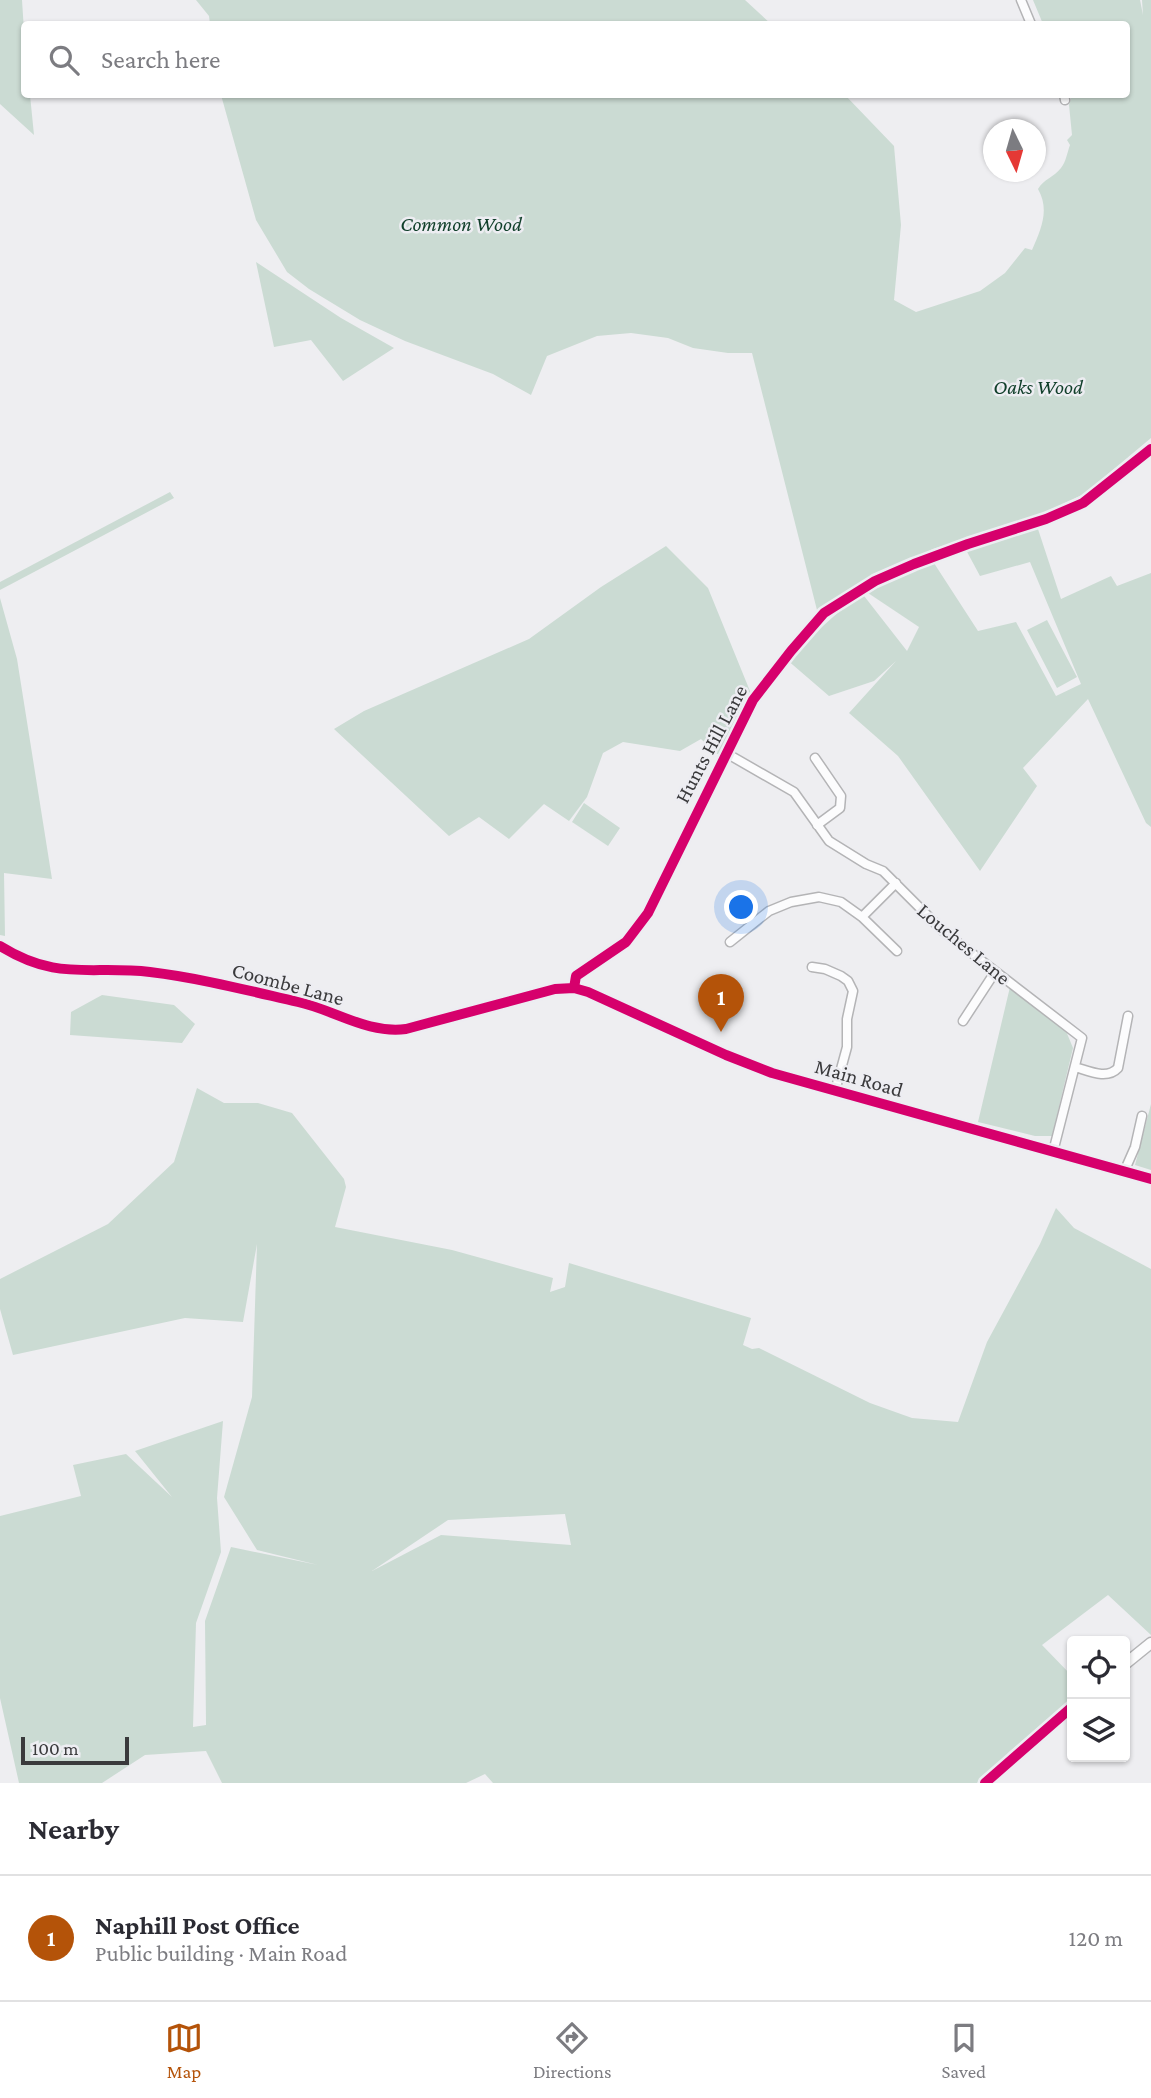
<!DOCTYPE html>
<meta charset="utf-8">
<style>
body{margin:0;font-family:"Crimson Pro",serif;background:#f7f7f7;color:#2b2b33}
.controls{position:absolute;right:21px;bottom:21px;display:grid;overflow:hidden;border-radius:7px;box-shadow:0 2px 5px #0004}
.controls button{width:63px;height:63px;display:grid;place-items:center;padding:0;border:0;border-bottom:2px solid #e1e1e2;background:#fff;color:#2b2b33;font:35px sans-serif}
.compass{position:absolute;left:983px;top:119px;width:63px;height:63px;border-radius:50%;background:#fff;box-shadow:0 2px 5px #0004;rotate:175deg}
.scale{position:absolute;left:21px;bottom:18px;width:108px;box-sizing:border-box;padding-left:7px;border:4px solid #3a3a3c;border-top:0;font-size:19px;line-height:24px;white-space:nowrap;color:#3a3a3c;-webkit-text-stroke:5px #ededf2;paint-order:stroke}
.you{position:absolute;left:742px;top:908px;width:24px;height:24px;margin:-18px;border:5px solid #fff;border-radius:50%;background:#1a73e8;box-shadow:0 0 0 10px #1a73e833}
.badge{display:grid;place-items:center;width:46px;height:46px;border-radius:50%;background:#b45309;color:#fff;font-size:23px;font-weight:700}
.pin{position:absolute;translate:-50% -58px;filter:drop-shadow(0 2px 4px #0008)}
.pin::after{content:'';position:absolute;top:37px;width:24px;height:21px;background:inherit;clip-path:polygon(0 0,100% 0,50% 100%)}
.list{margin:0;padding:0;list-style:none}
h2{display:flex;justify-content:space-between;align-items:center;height:91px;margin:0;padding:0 28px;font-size:30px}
h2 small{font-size:23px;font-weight:400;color:#7c7c81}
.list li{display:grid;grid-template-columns:46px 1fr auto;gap:21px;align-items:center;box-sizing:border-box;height:126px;padding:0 28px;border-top:2px solid #e1e1e2}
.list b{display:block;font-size:26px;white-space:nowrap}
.list p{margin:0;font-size:23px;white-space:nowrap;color:#7c7c81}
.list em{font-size:23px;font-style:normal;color:#7c7c81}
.icon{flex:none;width:38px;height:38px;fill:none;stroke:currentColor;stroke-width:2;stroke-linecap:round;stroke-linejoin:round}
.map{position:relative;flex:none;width:1151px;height:1783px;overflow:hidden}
.search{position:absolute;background:#fff;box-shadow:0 2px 5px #0004;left:21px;right:21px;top:21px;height:77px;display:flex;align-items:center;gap:18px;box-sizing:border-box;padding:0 24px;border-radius:7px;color:#7c7c81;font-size:26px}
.sheet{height:217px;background:#fff}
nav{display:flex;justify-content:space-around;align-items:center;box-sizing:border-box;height:98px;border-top:2px solid #e1e1e2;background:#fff;font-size:19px;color:#7c7c81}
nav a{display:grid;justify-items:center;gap:4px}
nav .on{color:#b45309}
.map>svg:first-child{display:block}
.green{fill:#cbdbd3;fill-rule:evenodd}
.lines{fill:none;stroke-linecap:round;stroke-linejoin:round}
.minor-casing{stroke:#b4b4b6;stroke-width:11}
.tertiary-casing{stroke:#b4b4b6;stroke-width:13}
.minor{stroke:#fcfcfd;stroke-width:8}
.tertiary{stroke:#fcfcfd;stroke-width:10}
.cycleway-casing{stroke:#ededf2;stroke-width:15}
.cycleway{stroke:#d6006c;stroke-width:10}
.labels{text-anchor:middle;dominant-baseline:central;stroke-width:5;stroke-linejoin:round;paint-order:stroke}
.park-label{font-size:21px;font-style:italic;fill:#103f2a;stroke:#ededf2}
.street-label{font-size:21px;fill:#3a3a3c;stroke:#ededf2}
</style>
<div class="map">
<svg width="1151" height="1783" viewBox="0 0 1151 1783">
<rect width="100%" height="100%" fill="#eeeef1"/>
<!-- green -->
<path class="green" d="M 0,0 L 22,0 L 24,31 L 24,94 L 30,95 L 34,135 L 0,104 Z
M 196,0 L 745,0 L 771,24 L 210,24 L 209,16 Z
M 1033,0 L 1140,0 L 1143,15 L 1142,0 L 1151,0 L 1151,438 L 1084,494 L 1040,515 L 933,549 L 855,587 L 818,614 L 752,353 L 728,353 L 693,348 L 668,338 L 631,333 L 597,336 L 547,356 L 531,395 L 493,374 L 405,341 L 360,320 L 309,289 L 287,272 L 256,220 L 221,95 L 845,95 L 894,146 L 901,225 L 894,300 L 916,312 L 980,291 L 1005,273 L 1025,248 L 1032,250 C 1041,229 1050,210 1038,189 C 1044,179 1054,177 1061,168 C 1066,162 1067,153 1070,145 L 1067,140 L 1072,135 L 1069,105 L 1072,95 L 1126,94 L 1126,24 L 1043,24 Z
M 256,262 L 341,318 L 394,348 L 343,381 L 311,340 L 274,347 Z
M 170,492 L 174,498 L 0,590 L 0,582 Z
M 1037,526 L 1061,599 L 1111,576 L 1117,586 L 1151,573 L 1151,827 L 1146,823 L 1088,699 L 1023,768 L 1037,786 L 980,871 L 898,756 L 849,713 L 896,661 L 874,681 L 829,696 L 786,659 L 861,592 L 907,651 L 919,627 L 865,591 L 932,560 L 978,631 L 1016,622 L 1056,696 L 1081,684 L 1030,562 L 980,576 L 965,548 Z
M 666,546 L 708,588 L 752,696 L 722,754 L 717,754 L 701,739 L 680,751 L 623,742 L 603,753 L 587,797 L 569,821 L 544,804 L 509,839 L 479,817 L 449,836 L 334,729 L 364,711 L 529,639 L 601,587 Z
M 0,598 L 17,659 L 52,879 L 4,873 L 5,936 L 0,935 Z
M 1047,620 L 1077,677 L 1057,688 L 1027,630 Z
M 584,803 L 620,828 L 608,846 L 572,822 Z
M 1010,987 L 1066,1031 L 1073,1048 L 1052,1136 L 1035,1136 L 978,1122 Z
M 102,995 L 174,1005 L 195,1024 L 182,1043 L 70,1035 L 71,1012 Z
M 197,1088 L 224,1103 L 258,1103 L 292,1113 L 344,1179 L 346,1187 L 335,1227 L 452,1250 L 553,1278 L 550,1292 L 565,1287 L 569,1263 L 751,1318 L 743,1345 L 752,1349 L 759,1348 L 870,1403 L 912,1418 L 958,1422 L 987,1342 L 1040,1244 L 1056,1208 L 1074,1228 L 1151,1269 L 1151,1635 L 1108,1595 L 1042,1645 L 1072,1676 L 1072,1698 L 1009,1752 L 994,1771 L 977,1783 L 493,1783 L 485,1774 L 466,1783 L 222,1783 L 206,1751 L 145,1755 L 102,1783 L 19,1783 L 0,1698 L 0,1516 L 81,1496 L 73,1465 L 126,1454 L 172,1497 L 135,1451 L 223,1421 L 217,1498 L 221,1552 L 196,1623 L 193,1727 L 206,1725 L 205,1621 L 231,1547 L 318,1565 L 257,1550 L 224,1497 L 252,1397 L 257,1244 L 243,1322 L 185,1318 L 13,1355 L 0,1309 L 0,1279 L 108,1224 L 174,1162 ZM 565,1514 L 571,1545 L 441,1535 L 372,1571 L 448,1520 Z
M 1151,1104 L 1151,1170 L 1135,1165 Z"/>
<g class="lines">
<defs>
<path id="minor" d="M 1021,0 L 1031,24
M 1064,94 L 1065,100
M 726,753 L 794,792 L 829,841 L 866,864 L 883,871 L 943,931 L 1082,1038 L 1053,1152
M 815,758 L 841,796 L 840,808 L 817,825
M 862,917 L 897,951
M 730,942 L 769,911 L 791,902 L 819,897 L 841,902 L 862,917 L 896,883
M 812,967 L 825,969 L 841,976 L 848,981 L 853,991 L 847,1019 L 847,1047 L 835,1091
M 574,988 L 576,976 L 626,942 L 648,913 L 753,700 L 791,651 L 824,613 L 875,581 L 914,564 L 968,544 L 1046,519 L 1083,503 L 1151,449
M 963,1021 L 995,972
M 1075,1067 C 1089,1071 1107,1080 1118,1068 L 1128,1016
M 1124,1172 L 1135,1147 L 1142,1116"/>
<path id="tertiary" d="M 0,946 C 58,982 89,965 150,972 C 200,978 250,991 298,1002 C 335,1010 367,1034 406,1029 L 555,989 L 574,988 L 588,992 L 726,1055 L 772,1073 L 1151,1179
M 1125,1664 L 1151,1643
M 985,1783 L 1072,1707"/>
</defs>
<!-- minor casing -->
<use href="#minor" class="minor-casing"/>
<!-- tertiary casing -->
<use href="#tertiary" class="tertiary-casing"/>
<!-- minor -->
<use href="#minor" class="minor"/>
<!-- tertiary -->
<use href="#tertiary" class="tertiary"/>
<defs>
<path id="cycleway" d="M 0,946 C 58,982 89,965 150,972 C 200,978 250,991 298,1002 C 335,1010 367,1034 406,1029 L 555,989 L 574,988 L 588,992 L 726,1055 L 772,1073 L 1151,1179
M 574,988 L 576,976 L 626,942 L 648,913 L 753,700 L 791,651 L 824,613 L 875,581 L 914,564 L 968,544 L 1046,519 L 1083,503 L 1151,449
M 985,1783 L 1072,1707"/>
</defs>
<!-- cycleway casing -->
<use href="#cycleway" class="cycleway-casing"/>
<!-- cycleway -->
<use href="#cycleway" class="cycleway"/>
</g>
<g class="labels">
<!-- park labels -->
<g class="park-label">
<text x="461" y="224">Common Wood</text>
<text x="1038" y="387">Oaks Wood</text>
</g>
<!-- street labels -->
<g class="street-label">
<text transform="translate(711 744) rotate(-62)">Hunts Hill Lane</text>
<text transform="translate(964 944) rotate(40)">Louches Lane</text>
<text transform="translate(288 984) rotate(15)">Coombe Lane</text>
<text transform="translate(859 1078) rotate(16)">Main Road</text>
</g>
</g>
</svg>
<div class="controls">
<button><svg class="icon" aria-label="locate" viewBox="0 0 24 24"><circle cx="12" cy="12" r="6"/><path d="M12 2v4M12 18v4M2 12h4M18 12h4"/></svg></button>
<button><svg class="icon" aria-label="layers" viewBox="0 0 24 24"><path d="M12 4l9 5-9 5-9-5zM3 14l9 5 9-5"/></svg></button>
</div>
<svg class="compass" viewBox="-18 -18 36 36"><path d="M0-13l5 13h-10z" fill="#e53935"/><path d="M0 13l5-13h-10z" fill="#7c7c81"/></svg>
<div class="scale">100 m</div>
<div class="you"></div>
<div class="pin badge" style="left:721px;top:1032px">1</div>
<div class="search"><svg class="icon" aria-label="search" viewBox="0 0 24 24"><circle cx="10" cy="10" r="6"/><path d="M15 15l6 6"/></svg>Search here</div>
</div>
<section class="sheet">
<h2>Nearby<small></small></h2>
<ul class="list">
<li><span class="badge">1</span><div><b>Naphill Post Office</b><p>Public building · Main Road</p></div><em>120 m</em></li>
</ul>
</section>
<nav>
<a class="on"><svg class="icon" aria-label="map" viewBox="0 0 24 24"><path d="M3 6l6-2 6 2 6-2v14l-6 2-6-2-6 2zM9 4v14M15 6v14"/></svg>Map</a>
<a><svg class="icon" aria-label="directions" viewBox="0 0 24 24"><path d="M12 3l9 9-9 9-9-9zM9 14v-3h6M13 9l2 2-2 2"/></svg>Directions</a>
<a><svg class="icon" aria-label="saved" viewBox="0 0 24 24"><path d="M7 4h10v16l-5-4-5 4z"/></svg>Saved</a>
</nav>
